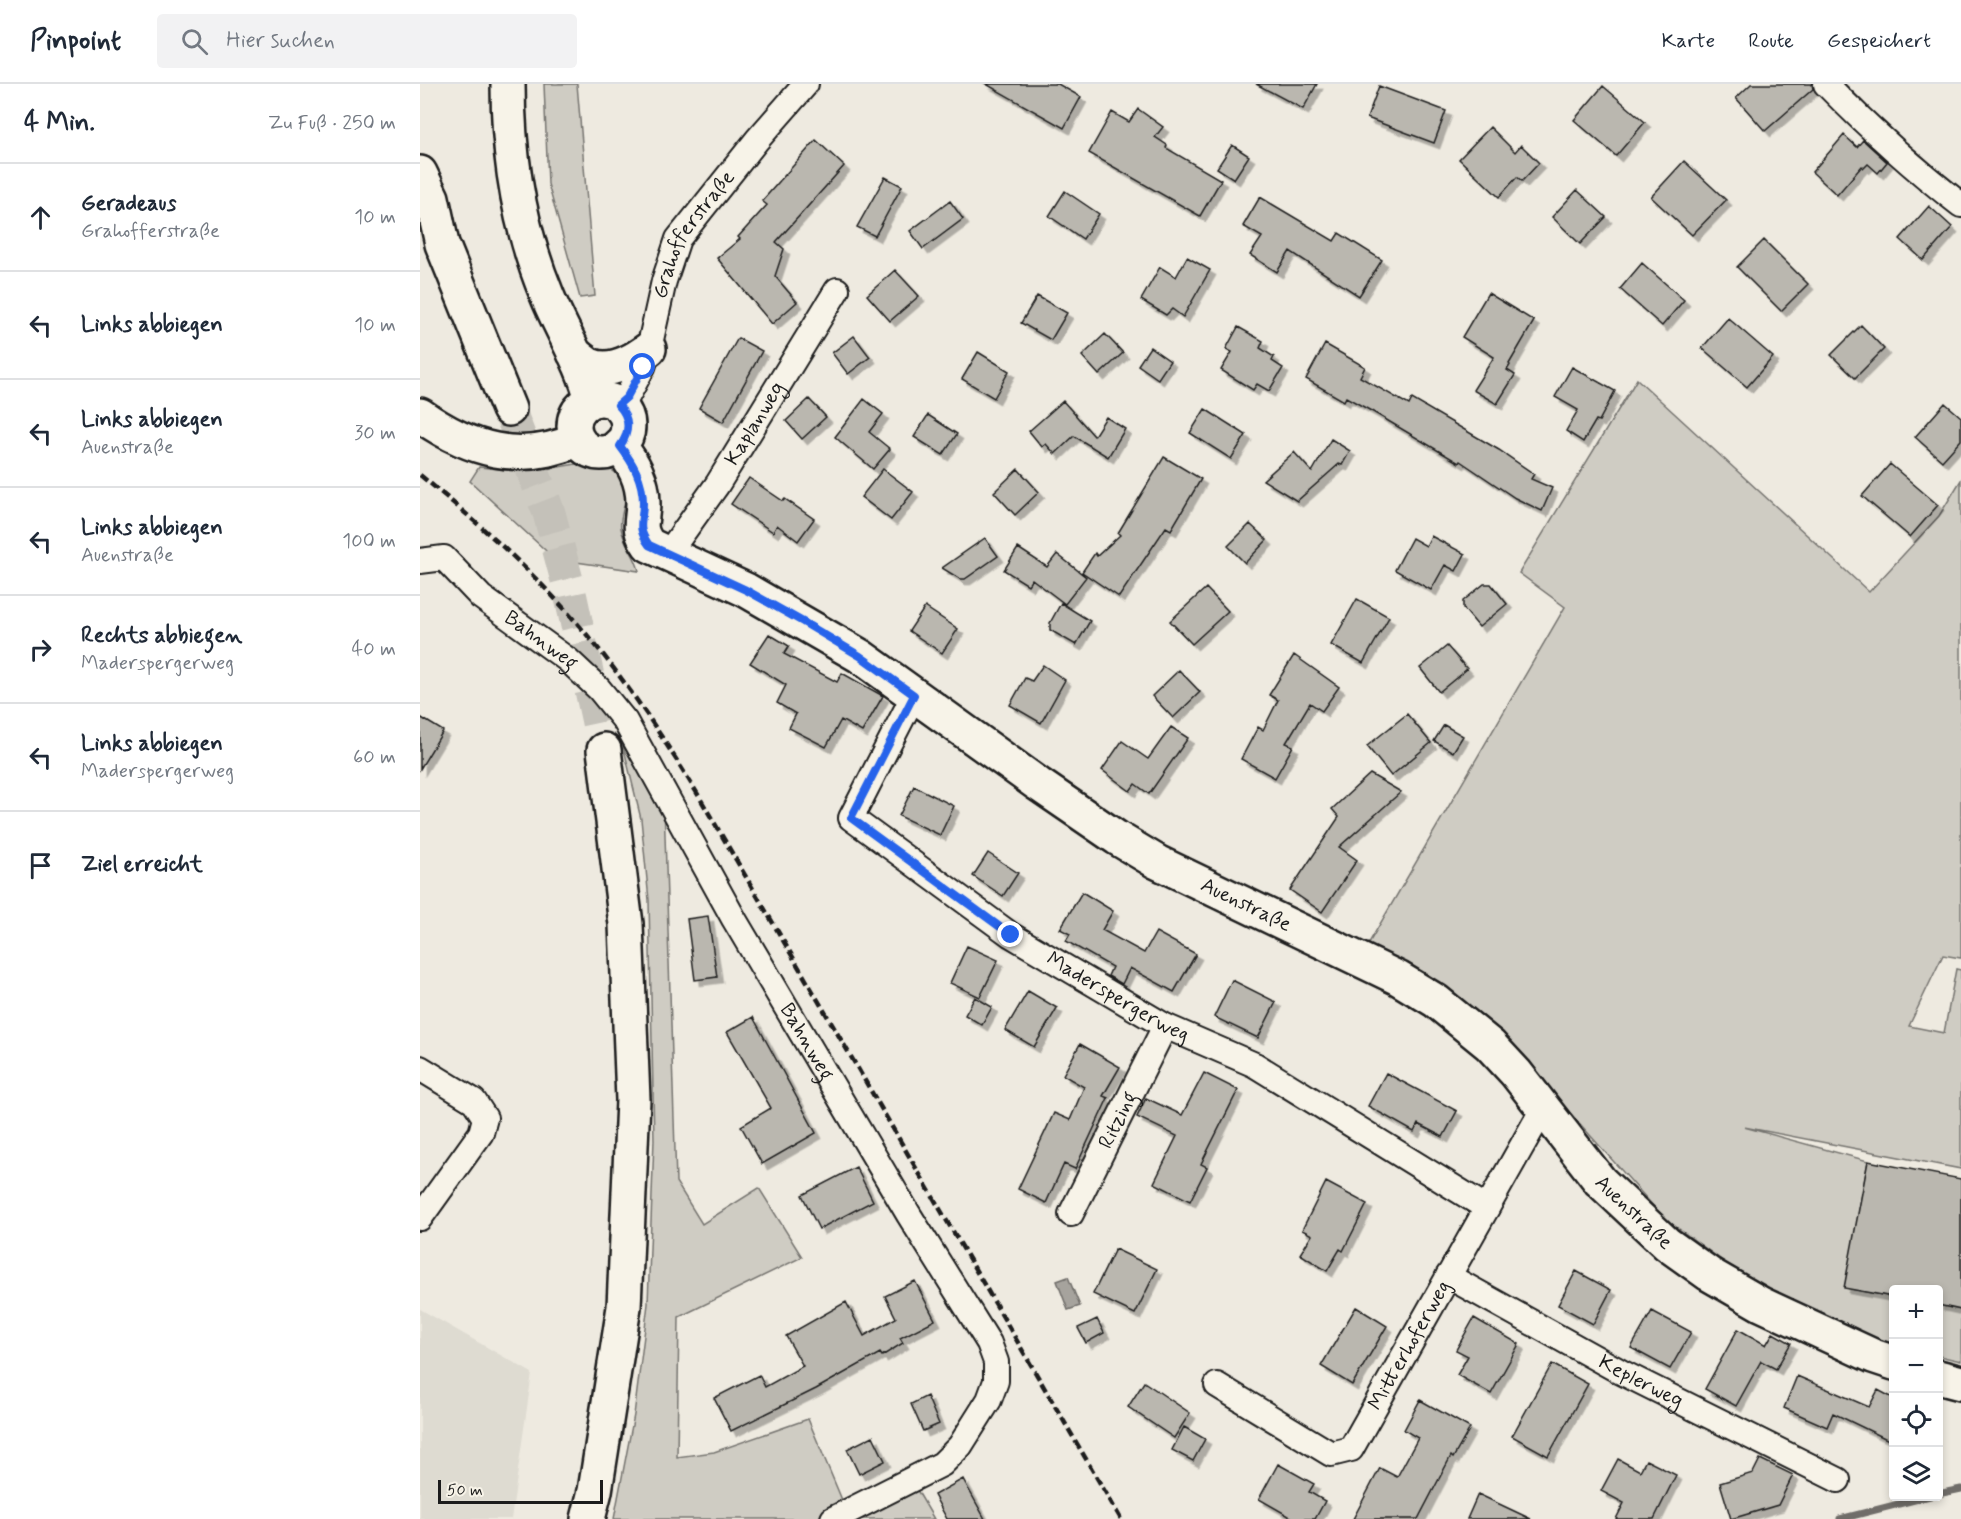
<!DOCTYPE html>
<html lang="de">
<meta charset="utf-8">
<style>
body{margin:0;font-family:Mynerve,sans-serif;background:#f2f2f3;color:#1f2937}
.controls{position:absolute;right:18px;bottom:18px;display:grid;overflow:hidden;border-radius:6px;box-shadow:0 3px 9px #0003}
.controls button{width:54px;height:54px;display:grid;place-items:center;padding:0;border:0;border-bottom:2px solid #e0e1e3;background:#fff;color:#1f2937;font:30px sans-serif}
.scale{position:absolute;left:18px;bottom:15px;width:165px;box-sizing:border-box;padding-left:6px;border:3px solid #1c1c1c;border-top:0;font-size:16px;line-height:21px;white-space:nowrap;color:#1c1c1c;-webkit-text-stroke:4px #f7f3e8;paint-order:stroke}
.stop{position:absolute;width:18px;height:18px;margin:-14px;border:4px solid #2563eb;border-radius:50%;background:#fff}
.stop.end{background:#2563eb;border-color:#fff;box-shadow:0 2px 6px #0008}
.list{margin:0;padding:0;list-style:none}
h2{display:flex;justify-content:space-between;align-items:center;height:78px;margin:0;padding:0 24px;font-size:26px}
h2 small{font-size:20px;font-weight:400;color:#747a83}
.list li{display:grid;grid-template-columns:39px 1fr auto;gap:18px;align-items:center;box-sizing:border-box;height:108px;padding:0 24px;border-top:2px solid #e0e1e3}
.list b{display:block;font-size:22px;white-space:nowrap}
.list p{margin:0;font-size:20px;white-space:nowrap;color:#747a83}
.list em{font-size:20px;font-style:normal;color:#747a83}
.icon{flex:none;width:33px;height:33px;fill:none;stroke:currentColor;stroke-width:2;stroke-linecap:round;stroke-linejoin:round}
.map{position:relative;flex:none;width:1541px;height:1435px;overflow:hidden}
header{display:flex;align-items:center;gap:36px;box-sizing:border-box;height:84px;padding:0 30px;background:#fff;border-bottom:2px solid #e0e1e3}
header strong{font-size:28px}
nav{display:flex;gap:33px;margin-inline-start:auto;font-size:21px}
.search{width:420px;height:54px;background:#f2f2f3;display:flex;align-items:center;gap:15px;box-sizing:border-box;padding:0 21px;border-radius:6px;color:#747a83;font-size:22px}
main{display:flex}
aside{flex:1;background:#fff}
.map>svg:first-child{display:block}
.built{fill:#dedbd1}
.green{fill:#cfccc3;stroke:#767470;stroke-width:1.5}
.water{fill:#a6a39d;stroke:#6f6d69;stroke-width:1.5}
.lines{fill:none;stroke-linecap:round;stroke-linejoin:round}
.stream{stroke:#6f6d69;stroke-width:7}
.building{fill:#bab7af;stroke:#1c1c1c;stroke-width:1.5;filter:url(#shadow)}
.primary-tunnel{stroke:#c4c1b9;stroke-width:33;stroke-dasharray:33 16;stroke-linecap:butt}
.street-casing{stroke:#1c1c1c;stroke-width:28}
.secondary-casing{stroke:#1c1c1c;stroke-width:38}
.primary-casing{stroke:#1c1c1c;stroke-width:38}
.street{stroke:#f7f3e8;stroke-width:24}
.secondary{stroke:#f7f3e8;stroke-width:33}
.primary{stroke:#f7f3e8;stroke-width:33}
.rail{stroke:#1c1c1c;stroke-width:4.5;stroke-dasharray:9 4.5;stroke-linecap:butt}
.route{stroke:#2563eb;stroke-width:8}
.labels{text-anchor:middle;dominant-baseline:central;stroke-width:4.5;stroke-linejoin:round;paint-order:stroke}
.street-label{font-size:21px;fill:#1c1c1c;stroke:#f7f3e8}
</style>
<header>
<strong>Pinpoint</strong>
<div class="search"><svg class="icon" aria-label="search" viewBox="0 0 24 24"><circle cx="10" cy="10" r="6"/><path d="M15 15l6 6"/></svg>Hier suchen</div>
<nav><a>Karte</a><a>Route</a><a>Gespeichert</a></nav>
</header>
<main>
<aside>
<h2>4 Min.<small>Zu Fuß · 250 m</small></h2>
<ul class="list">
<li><svg class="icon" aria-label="ahead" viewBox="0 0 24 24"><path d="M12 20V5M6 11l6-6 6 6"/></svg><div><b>Geradeaus</b><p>Grahofferstraße</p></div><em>10 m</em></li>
<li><svg class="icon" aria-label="left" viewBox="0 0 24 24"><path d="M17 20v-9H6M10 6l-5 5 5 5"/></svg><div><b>Links abbiegen</b></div><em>10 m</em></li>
<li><svg class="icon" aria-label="left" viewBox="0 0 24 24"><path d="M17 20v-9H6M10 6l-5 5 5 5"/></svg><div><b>Links abbiegen</b><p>Auenstraße</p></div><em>30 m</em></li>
<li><svg class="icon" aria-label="left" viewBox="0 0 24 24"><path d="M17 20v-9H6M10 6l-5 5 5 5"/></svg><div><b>Links abbiegen</b><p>Auenstraße</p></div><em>100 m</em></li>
<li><svg class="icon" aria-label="right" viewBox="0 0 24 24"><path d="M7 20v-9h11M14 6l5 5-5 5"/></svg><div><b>Rechts abbiegen</b><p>Maderspergerweg</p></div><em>40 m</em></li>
<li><svg class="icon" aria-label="left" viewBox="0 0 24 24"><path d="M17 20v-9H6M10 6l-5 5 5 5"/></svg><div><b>Links abbiegen</b><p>Maderspergerweg</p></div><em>60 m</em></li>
<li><svg class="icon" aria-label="arrive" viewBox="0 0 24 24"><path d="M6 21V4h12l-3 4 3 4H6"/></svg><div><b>Ziel erreicht</b></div></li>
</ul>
</aside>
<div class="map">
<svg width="1541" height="1435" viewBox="0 0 1541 1435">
<defs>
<filter id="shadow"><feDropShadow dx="5.5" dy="5.5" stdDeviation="0" flood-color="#0004"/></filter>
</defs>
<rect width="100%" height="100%" fill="#eeeae0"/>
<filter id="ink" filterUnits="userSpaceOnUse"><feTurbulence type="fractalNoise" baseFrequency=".0167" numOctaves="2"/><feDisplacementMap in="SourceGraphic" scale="12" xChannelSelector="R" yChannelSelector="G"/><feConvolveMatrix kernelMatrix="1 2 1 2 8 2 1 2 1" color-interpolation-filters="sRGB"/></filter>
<g filter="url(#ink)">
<!-- built -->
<path class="built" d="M 0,1225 L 112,1289 L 91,1435 L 0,1435 Z"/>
<!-- green -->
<path class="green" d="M 124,0 L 157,0 L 175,212 L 160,214 L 128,100 Z
M 1217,295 L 1449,508 L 1519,432 L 1541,396 L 1541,874 L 1523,871 L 1489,942 L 1524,949 L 1536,885 L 1541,886 L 1541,1085 L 1324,1043 L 1448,1077 L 1425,1204 L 1473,1213 L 1473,1263 L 1400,1248 L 1244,1134 L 1069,938 L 946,864 L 1145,523 L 1099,489 Z
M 168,378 C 188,380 209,392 205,416 C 204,426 199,434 201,444 C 204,462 215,469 219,487 L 135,475 L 50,397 L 59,383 L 109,388 Z
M 203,661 L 244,720 L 256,1098 L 282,1140 L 339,1104 L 382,1173 L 259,1233 L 257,1373 L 294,1368 L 388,1335 L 430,1435 L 194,1435 L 214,1331 L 228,1220 L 234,1056 L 229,816 L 221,735 Z
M 1518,1221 L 1541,1226 L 1541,1277 L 1519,1272 Z
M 497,1406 L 514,1435 L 437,1435 Z"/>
<!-- water -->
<path class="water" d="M 648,1193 L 660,1222 L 648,1226 L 637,1197 Z"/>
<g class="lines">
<!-- stream -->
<path class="stream" d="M 1518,1410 L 1541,1405
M 1420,1435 L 1510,1412"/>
</g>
<!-- building -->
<path class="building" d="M 566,0 L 638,0 L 661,13 L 644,44 Z
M 836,0 L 897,0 L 883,25 Z
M 1331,0 L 1392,0 L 1393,5 L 1345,47 L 1316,14 Z
M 959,2 L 1026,27 L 1014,59 L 947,34 Z
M 1183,2 L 1225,38 L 1196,72 L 1154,36 Z
M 718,25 L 743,43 L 735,53 L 747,61 L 746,64 L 801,96 L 780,132 L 669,69 L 692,28 L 709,38 Z
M 1070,43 L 1095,68 L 1101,61 L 1119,79 L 1102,97 L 1097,93 L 1079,113 L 1039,75 Z
M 1424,51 L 1437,63 L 1443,56 L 1467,78 L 1458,89 L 1448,80 L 1444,84 L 1442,82 L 1417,111 L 1392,88 Z
M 396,56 L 424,82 L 356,158 L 364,165 L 355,192 L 377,218 L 352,240 L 297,174 L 320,155 L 318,153 L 347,121 L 342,117 Z
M 812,61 L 829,72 L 814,95 L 797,84 Z
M 1264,77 L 1306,116 L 1272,151 L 1231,113 Z
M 465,93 L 482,102 L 455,152 L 437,143 Z
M 1157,106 L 1186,133 L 1160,160 L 1132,133 Z
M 645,107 L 679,130 L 663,155 L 629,132 Z
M 840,113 L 914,157 L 919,149 L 962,176 L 939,212 L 870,167 L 857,188 L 830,171 L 842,153 L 823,142 Z
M 530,117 L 543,135 L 503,165 L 490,147 Z
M 1509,122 L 1532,143 L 1503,176 L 1480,155 Z
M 1344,156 L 1388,200 L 1361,227 L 1317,183 Z
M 767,173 L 790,186 L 763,233 L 752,225 L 746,231 L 721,216 L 740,183 L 756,193 Z
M 1222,179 L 1264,216 L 1242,242 L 1200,205 Z
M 475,186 L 499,212 L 470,237 L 447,211 Z
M 1068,209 L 1114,237 L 1089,280 L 1090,281 L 1087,286 L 1095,291 L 1077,320 L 1053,306 L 1074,273 L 1042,253 Z
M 617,212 L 647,229 L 631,256 L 601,239 Z
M 1308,234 L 1353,273 L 1327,303 L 1282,264 Z
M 1441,241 L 1464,265 L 1435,294 L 1411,271 Z
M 818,243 L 843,257 L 840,264 L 854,273 L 852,277 L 863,284 L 849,307 L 837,300 L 833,306 L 801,286 L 812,268 L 806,265 Z
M 685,250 L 703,269 L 679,291 L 662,272 Z
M 434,252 L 450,273 L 428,290 L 412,269 Z
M 318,254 L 342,267 L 303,338 L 279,324 Z
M 905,260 L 945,283 L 940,293 L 989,321 L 992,315 L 1079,366 L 1114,390 L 1111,395 L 1132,404 L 1122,427 L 1095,414 L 1040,377 L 1039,379 L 953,328 L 926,313 L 924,317 L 886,295 Z
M 730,263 L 750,277 L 738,295 L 718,281 Z
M 558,268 L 589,287 L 574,314 L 542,295 Z
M 1152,283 L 1195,307 L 1179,337 L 1176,336 L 1163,358 L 1146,347 L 1158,326 L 1135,313 Z
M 389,315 L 406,333 L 382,355 L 366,337 Z
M 444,315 L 463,330 L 449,348 L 470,365 L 453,385 L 415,353 Z
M 643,317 L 674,352 L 686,333 L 705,345 L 688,373 L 654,352 L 635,370 L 626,360 L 622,363 L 609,347 Z
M 1525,319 L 1541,333 L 1541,356 L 1522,377 L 1495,353 Z
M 785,325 L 826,351 L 811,375 L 770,349 Z
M 508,331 L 537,350 L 523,371 L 494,353 Z
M 911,355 L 930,367 L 922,381 L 919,380 L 877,417 L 843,396 L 874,368 L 892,388 Z
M 744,373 L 781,395 L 751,446 L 746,443 L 699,513 L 662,488 L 675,469 L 677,472 L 700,451 L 698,449 Z
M 1470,380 L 1518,421 L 1490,453 L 1442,412 Z
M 463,385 L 493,408 L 471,436 L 441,413 Z
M 598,385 L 619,408 L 595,431 L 574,408 Z
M 329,394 L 363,417 L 365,415 L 394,435 L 378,457 L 357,441 L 353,448 L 311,420 Z
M 830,440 L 847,456 L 825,479 L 808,462 Z
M 1011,452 L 1045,470 L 1036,487 L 1025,481 L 1011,506 L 975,486 L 992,454 L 1006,462 Z
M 565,454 L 578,472 L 545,495 L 540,495 L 522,484 Z
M 598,464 L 627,483 L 637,470 L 666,493 L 645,520 L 612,495 L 608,501 L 584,486 Z
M 1064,500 L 1071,500 L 1087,520 L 1059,543 L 1043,524 L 1043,517 Z
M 786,504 L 808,527 L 772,560 L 750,537 Z
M 937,515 L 969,533 L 943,579 L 911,561 Z
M 641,519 L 670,537 L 656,561 L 630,546 L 630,539 Z
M 505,523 L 538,545 L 522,569 L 489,547 Z
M 349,550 L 369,562 L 364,570 L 417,598 L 422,589 L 463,612 L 442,648 L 421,636 L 406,663 L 369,644 L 376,630 L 357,619 L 366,601 L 330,579 Z
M 1027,562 L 1047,585 L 1019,608 L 1000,584 Z
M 874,571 L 919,603 L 902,627 L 890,619 L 866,659 L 873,662 L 855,694 L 821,675 L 838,643 L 843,646 L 858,616 L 849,611 Z
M 623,581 L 645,596 L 621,639 L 590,621 L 605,594 L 612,597 Z
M 759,586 L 780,608 L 753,634 L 732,612 Z
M 987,630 L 1011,659 L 971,692 L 947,662 Z
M 0,633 L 23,647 L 0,685 Z
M 1024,641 L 1043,652 L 1033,668 L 1014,657 Z
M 751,643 L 768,654 L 729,710 L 715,700 L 710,707 L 682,686 L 702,657 L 728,675 Z
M 950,690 L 981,708 L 919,763 L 937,776 L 902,828 L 870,806 L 919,733 L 912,725 Z
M 494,702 L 534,722 L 520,751 L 479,732 Z
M 568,769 L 598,789 L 583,812 L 553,792 Z
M 662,808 L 693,827 L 682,846 L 724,869 L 736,848 L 776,870 L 754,908 L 710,884 L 702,900 L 688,892 L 692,883 L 646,857 L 650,850 L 640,845 Z
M 288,832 L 297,893 L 275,896 L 267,835 Z
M 547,862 L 578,876 L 560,913 L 530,899 Z
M 812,896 L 856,918 L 838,954 L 794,933 Z
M 608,907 L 637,924 L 614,963 L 585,946 Z
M 555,913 L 572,923 L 562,941 L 545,931 Z
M 333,933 L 396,1049 L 342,1080 L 321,1042 L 351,1024 L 307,948 Z
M 660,960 L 700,983 L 683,1012 L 688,1014 L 655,1085 L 644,1080 L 626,1119 L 598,1105 L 634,1029 L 650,1036 L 664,1003 L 643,991 Z
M 784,989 L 818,1006 L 781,1080 L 787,1083 L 770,1117 L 734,1099 L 757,1052 L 717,1033 L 726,1014 L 762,1031 Z
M 966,989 L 1037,1027 L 1023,1053 L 998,1040 L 994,1048 L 948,1022 Z
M 1448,1077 L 1541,1095 L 1541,1226 L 1518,1221 L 1518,1206 L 1473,1206 L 1473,1213 L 1424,1204 Z
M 436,1083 L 453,1117 L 399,1145 L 382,1111 Z
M 906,1098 L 947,1120 L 923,1167 L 920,1165 L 907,1187 L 880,1170 L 892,1151 L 882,1146 Z
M 695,1165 L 737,1185 L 715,1230 L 673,1210 Z
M 1156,1187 L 1191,1206 L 1173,1240 L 1138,1221 Z
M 495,1197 L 515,1236 L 480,1254 L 483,1259 L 462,1272 L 460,1269 L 396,1305 L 311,1347 L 294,1314 L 339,1291 L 345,1303 L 383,1282 L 366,1252 L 426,1218 L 444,1252 L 476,1234 L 465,1212 Z
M 936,1223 L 967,1242 L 932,1301 L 901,1282 Z
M 1232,1227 L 1271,1248 L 1250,1285 L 1211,1264 Z
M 1054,1234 L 1099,1260 L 1071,1310 L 1037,1291 L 1048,1272 L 1036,1266 Z
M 677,1235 L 684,1249 L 666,1259 L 658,1244 Z
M 1318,1245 L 1346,1261 L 1353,1249 L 1371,1259 L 1356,1285 L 1341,1277 L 1316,1322 L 1285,1305 Z
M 1132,1280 L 1168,1300 L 1128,1372 L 1092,1352 Z
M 1377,1292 L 1449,1323 L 1458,1306 L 1473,1314 L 1473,1358 L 1413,1329 L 1407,1343 L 1364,1324 Z
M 724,1298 L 770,1329 L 754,1354 L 708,1323 Z
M 507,1312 L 519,1340 L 503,1347 L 491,1320 Z
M 1000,1316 L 1050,1344 L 1033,1374 L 1031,1372 L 998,1435 L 933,1435 L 960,1384 L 977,1393 L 998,1354 L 984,1346 Z
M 764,1343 L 785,1355 L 773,1377 L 752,1366 Z
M 453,1352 L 465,1377 L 439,1390 L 427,1365 Z
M 1198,1375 L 1220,1387 L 1226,1376 L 1256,1391 L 1234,1435 L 1196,1435 L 1204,1419 L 1181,1407 Z
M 1340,1375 L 1373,1391 L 1358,1421 L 1311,1435 L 1300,1399 L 1333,1389 Z
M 858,1380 L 894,1400 L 889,1408 L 905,1417 L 895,1435 L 874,1435 L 839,1415 Z
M 543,1395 L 565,1435 L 527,1435 L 514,1411 Z
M 1058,1410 L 1111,1435 L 1047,1435 Z"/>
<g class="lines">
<!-- primary-tunnel -->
<path class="primary-tunnel" d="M 89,325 L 129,429 L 148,500 L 184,666"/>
<defs>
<g id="street">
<path d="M 1406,0 C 1448,43 1493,84 1541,121"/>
<path id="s1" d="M 198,321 L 207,313 L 223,283 L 229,265 L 244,197 L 258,155 L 337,56 L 386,0"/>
<path id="s2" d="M 247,471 L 297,401 L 417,206"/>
<path id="s3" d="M 0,477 L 24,474 L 61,513 L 148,576 L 179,605 L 205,637 L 314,835 L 489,1131 L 569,1259 L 576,1278 L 576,1297 L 569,1316 L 540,1362 L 522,1380 L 413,1435"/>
<path id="s4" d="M 494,611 L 431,734 L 591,851 L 745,942 L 835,981 L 1067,1124"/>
<path d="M 0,984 L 54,1017 L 65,1034 L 61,1049 L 0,1134"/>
<path id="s5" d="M 651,1130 L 745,942"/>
<path id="s6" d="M 1028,1192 L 1201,1288 L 1418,1396"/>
<path id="s7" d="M 797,1301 L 911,1370 L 931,1365 L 1124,1023"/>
</g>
<g id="secondary">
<circle cx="181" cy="342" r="27"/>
<path d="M 0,331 C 49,366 100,381 157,356"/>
<path id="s8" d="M 199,361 C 213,379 223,396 223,419 C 223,438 216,443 229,461 L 326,506 L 440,572 L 618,700 L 697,754 L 737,778 L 978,894 L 1016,917 L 1070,961 L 1096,989 L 1180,1097 L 1247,1160 L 1289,1190 L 1341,1220 L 1453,1272 L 1474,1279"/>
<path d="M 1518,1293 L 1541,1299"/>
</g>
<path id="primary" d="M 88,0 C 88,72 99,144 127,211 C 141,246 163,279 172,316
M 0,89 L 12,114 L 22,160 L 89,325
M 154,269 C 159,273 164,278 170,281 C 190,290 213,277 229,265
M 168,1435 L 175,1407 L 204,1223 L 213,1016 L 206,840 L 184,666"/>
</defs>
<!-- street casing -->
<use href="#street" class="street-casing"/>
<!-- secondary casing -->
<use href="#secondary" class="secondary-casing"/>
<!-- primary casing -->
<use href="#primary" class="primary-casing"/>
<!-- street -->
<use href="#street" class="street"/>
<!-- secondary -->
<use href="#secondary" class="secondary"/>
<!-- primary -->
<use href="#primary" class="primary"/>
<!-- rail -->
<path class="rail" d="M 0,391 C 57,438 114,488 162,545 C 205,595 242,652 277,709 L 701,1435"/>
</g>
</g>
<g class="lines" filter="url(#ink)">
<!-- route -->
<path class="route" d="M 223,283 L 207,313 L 198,321 C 210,333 210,348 200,362 C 213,379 223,396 223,419 C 223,438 216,443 229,461 L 326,506 L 383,538 L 440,572 L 494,611 L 431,734 L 591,851"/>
</g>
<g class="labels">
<!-- street labels -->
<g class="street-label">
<text stroke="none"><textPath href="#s1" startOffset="190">Grahofferstraße</textPath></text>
<text stroke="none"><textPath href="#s2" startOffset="158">Kaplanweg</textPath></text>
<text stroke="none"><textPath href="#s3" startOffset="152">Bahnweg</textPath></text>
<text stroke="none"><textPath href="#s8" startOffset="807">Auenstraße</textPath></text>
<text stroke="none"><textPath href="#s4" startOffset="460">Maderspergerweg</textPath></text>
<text stroke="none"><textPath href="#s3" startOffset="638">Bahnweg</textPath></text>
<text stroke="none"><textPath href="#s5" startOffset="105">Ritzing</textPath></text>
<text stroke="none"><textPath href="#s8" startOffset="1311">Auenstraße</textPath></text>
<text stroke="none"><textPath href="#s7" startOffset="273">Mitterhoferweg</textPath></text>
<text stroke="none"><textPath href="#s6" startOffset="220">Keplerweg</textPath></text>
</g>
</g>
</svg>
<div class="controls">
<button>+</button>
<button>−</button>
<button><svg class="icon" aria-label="locate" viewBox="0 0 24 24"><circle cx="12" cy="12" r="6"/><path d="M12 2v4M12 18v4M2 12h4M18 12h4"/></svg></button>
<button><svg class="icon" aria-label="layers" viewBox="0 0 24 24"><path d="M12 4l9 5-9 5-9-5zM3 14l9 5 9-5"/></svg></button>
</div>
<div class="scale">50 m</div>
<div class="stop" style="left:223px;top:283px"></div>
<div class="stop end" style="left:591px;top:851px"></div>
</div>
</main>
